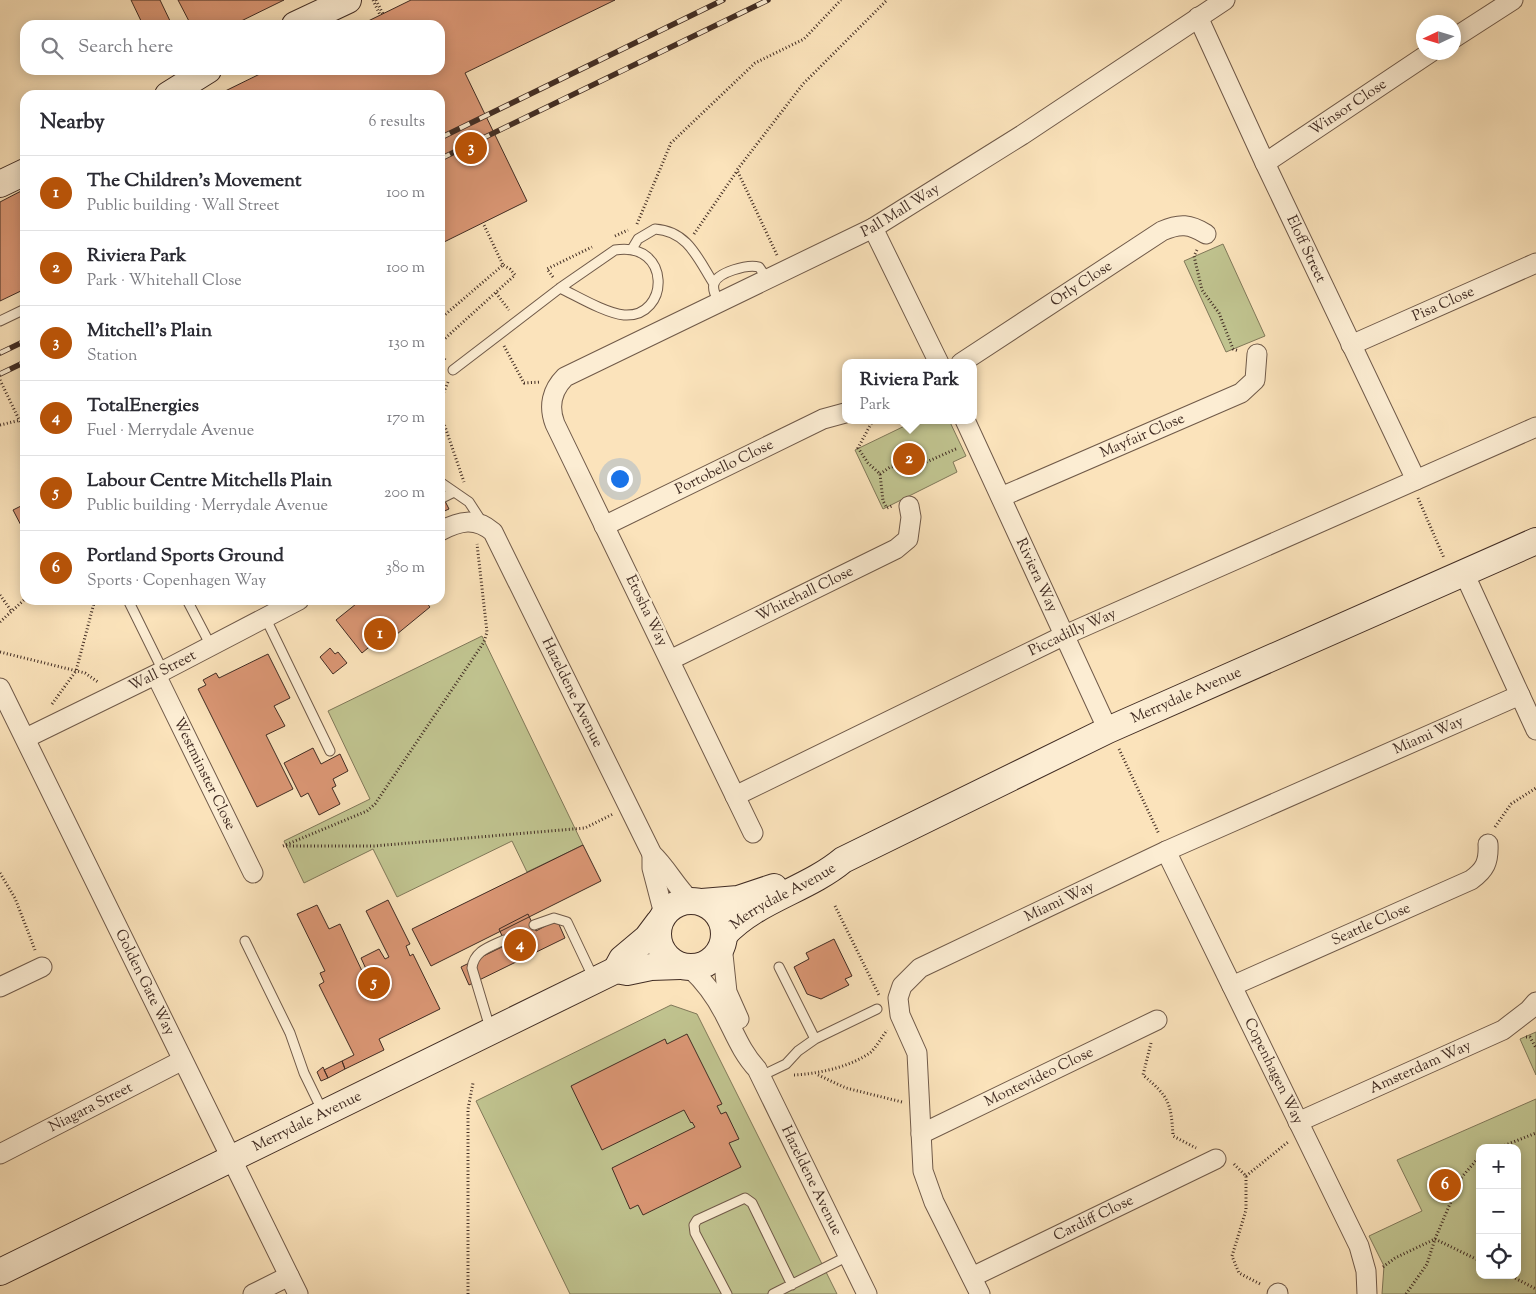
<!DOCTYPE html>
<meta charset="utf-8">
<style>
body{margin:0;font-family:"Sorts Mill Goudy",serif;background:#f7f7f7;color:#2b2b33}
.controls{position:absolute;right:15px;bottom:15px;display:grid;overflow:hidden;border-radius:10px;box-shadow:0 2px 12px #0003}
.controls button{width:45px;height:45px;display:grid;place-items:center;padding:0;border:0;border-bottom:1px solid #e1e1e2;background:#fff;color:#2b2b33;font:25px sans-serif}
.compass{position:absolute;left:1416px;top:15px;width:45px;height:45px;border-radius:50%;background:#fff;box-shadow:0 2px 12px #0003;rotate:266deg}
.you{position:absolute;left:619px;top:478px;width:18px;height:18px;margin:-12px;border:4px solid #fff;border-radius:50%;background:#1a73e8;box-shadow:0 0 0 8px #1a73e833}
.badge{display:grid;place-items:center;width:32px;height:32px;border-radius:50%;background:#b45309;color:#fff;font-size:16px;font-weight:700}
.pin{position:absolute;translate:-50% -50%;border:2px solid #fff;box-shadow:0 1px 5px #0006}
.popup{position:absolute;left:842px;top:359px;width:135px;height:65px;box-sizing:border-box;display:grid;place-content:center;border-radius:10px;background:#fff;filter:drop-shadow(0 1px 4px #0005);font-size:16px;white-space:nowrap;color:#7c7c81}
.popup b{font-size:19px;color:#2b2b33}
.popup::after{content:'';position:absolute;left:50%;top:100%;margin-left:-10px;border:10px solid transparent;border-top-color:#fff}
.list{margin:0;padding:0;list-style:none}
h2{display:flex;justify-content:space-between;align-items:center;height:65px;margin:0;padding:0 20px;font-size:21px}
h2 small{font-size:16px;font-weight:400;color:#7c7c81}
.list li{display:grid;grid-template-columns:32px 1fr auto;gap:15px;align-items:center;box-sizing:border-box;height:75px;padding:0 20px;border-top:1px solid #e1e1e2}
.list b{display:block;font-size:19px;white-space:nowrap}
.list p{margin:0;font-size:16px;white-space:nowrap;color:#7c7c81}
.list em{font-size:16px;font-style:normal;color:#7c7c81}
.icon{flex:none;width:28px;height:28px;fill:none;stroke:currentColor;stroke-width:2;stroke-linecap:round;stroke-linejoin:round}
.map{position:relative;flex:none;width:1536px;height:1294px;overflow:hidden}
.search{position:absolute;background:#fff;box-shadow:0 2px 12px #0003;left:20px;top:20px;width:425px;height:55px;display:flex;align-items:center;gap:12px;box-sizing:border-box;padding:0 18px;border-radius:15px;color:#7c7c81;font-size:19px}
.panel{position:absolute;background:#fff;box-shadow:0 2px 12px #0003;left:20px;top:90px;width:425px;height:515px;border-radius:15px}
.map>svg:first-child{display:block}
.green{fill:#c0c38f;stroke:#807859;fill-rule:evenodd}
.building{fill:#da9674;stroke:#412c23}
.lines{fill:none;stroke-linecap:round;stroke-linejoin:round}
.lane-casing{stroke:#705a49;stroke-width:11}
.street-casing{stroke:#705a49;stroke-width:21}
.secondary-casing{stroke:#412c23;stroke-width:28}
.path{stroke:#412c23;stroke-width:3;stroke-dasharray:1 2.5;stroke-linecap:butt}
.lane{stroke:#fcedd3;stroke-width:9}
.street{stroke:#fcedd3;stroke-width:19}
.secondary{stroke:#fcedd3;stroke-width:26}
.rail-casing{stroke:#412c23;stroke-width:5.5}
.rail{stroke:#fcedd3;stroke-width:4;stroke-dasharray:11;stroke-linecap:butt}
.path-bridge{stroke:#412c23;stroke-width:3;stroke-dasharray:1 2.5;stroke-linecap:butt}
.labels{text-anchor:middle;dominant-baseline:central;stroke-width:5;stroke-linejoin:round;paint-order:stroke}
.street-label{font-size:15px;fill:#412c23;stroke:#fcedd3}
</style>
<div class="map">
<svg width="1536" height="1294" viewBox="0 0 1536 1294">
<rect width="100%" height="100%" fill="#fbe3bb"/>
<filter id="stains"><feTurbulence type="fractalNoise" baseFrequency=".004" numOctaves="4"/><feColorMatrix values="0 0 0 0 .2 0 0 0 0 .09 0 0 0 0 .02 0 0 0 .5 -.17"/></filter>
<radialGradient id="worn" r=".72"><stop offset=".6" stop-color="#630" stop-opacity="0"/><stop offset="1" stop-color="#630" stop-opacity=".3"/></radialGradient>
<!-- green -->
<path class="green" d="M 1223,244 L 1265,336 L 1226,352 L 1184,261 Z
M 917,420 L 949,420 L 966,456 L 953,462 L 957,472 L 883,509 L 855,450 Z
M 482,636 L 583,845 L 527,872 L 512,841 L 397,897 L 373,849 L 304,883 L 284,841 L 370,799 L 328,711 Z
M 671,1005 L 697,1014 L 837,1294 L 570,1294 L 476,1101 Z
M 1536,1032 L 1536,1075 L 1520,1039 Z
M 1536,1099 L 1536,1294 L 1382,1294 L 1384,1266 L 1369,1236 L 1422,1211 L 1397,1160 ZM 1480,1148 L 1517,1148 L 1517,1275 L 1480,1275 Z"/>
<!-- building -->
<path class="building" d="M 131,0 L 160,0 L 172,25 L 143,25 Z
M 178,0 L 284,0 L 233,25 L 191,25 Z
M 411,0 L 615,0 L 465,73 L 527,201 L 440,244 L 440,95 L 217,95 L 268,70 L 440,70 L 440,25 L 360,25 Z
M 25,189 L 25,289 L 0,301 L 0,202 Z
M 440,491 L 449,509 L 440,513 Z
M 25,504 L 25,533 L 13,510 Z
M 361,600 L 428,600 L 426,602 L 430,607 L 391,639 L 386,633 L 362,653 L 336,620 Z
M 330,648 L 335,654 L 338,652 L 347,663 L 333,674 L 320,657 Z
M 268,654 L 290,698 L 274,706 L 285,726 L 266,735 L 293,789 L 257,807 L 198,689 L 206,685 L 203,680 L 216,673 L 219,678 Z
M 313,748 L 321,764 L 340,754 L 348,771 L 333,779 L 336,786 L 332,788 L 340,804 L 319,815 L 308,793 L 301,797 L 284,763 Z
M 583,845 L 601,881 L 431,966 L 412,929 Z
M 388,900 L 410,944 L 406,946 L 410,956 L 413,954 L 440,1009 L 379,1039 L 384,1050 L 345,1069 L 342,1061 L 354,1055 L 319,985 L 324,982 L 320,973 L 325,971 L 297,914 L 317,905 L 329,929 L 340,924 L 362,971 L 366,969 L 361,958 L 379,949 L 385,959 L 389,957 L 366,911 Z
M 528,914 L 536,931 L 557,920 L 565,938 L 469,985 L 461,967 L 506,945 L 499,929 Z
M 834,939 L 852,976 L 845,979 L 849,985 L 821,999 L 807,994 L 794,967 L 809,959 L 806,953 Z
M 687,1034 L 722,1104 L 717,1106 L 721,1114 L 726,1112 L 739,1139 L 729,1143 L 741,1167 L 643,1215 L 638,1205 L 630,1209 L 612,1168 L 695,1127 L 692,1122 L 691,1123 L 684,1110 L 602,1150 L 571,1086 L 665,1039 L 667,1044 Z
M 342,1061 L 345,1069 L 328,1078 L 324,1070 Z
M 323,1067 L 328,1078 L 321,1081 L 317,1072 Z"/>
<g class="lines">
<defs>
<path id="lane" d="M 632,249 L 638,239 L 655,229 C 688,231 698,259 714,284
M 720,303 C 717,298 712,291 714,284 C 717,272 748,264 759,267 L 768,280
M 0,321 L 25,309
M 453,370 L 560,288 L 615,250 C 672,241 670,318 624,315 C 605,313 577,296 560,288
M 440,482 L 469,502 L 482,522
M 440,499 L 454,492
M 128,600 L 163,671
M 187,600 L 211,646
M 265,617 L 330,751
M 534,925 L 554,918 L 567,922 L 594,979
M 245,941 L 290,1033 L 304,1073 L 323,1112
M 779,967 L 815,1039
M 490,1028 L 472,968 C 474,951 489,947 504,940
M 761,1076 L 786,1064 L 798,1051 L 815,1039 L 877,1009
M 727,1294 L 695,1233 L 694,1225 L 697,1220 L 745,1198 L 752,1203 L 792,1285
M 773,1294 L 848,1256"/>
<g id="street">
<path id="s1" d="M 1198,17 L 1265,163 L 1416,480"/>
<path d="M 1454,38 L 1513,0"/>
<path id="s2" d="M 1265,163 L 1431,52"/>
<path d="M 873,228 L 939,363"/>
<path id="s3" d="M 1351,345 L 1536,263"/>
<path id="s4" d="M 961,363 L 1162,231 C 1180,223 1190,224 1206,234"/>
<path id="s5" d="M 965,420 L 1108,730"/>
<path id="s6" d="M 1001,497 L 1241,393 L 1255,380 L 1257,354"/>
<path id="s7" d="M 604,526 L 823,419 L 845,413"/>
<path id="s8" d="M 440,531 C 460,521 475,517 493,532 L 652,854 C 667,868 676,887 691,901"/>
<path d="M 1464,573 L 1536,730"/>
<path id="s9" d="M 670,660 L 896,549 L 908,539 L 911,517 L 909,506"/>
<path id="s10" d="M 156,675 L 253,873"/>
<path id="s11" d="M 0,688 L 298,1294"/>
<path id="s12" d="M 26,738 L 163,671 L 299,600"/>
<path id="s13" d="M 735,796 L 1065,635 L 1536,427"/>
<path id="s14" d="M 753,833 L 555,424 C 548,406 552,390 565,377 L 873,228 L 1022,135 L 1225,0"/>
<path id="s15" d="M 1166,851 L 1359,1246 L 1366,1271 L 1367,1294"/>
<path d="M 652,854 L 652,868 L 664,914"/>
<path d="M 722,945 L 727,992 L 739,1019"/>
<path id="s16" d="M 690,968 C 704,981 716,997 725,1015 C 735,1034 742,1053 757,1069 L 867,1294"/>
<path id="s17" d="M 1232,986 L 1471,880 C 1485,870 1489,862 1488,844"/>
<path d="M 0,987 L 42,967"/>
<path id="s18" d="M 1298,1122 L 1503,1030 L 1529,1010 L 1536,1002"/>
<path id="s19" d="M 921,1134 L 1157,1020"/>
<path id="s20" d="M 0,1154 L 181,1061"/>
<path id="s21" d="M 972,1277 L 1216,1159"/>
<path d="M 253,1294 L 289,1276"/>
<path id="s22" d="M 980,1294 L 934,1202 L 923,1171 L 917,1053 L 900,1015 L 898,998 L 902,986 L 920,968 L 1166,851 L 1520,695"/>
<path d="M 1277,1294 L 1278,1293"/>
</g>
<g id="secondary">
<path d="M 295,25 L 348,0"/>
<path d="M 168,95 L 208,70"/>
<path d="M 0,184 L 25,172"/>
<circle cx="691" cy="934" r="33"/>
<path d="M 702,902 L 738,899 L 774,887"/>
<path id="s23" d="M 724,935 C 756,900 807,890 843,860 L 1108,730 L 1536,541"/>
<path d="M 616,970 L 622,959 L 647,938 L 659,922"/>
<path id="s24" d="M 0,1272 L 616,970 L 627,972 L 651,967 L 680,966"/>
</g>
</defs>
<!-- lane casing -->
<use href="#lane" class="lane-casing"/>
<!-- street casing -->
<use href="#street" class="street-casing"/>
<!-- secondary casing -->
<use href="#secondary" class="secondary-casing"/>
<!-- path -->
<path class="path" d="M 373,0 L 380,15
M 376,0 L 383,14
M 637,224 L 671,143 L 755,63 L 804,39 L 841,0
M 694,234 L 737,171
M 615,236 L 628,230
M 1197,250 L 1194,256 L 1202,290 L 1219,313 L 1233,349 L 1239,351
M 777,255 L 737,170 L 803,84 L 887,0
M 553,277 L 547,269 L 592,247
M 496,293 L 509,310
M 440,319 L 503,265 L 483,223
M 440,343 L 515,275 L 510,269 L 503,265
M 504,346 L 524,383 L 541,382
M 440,354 L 446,361
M 448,382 L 440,401 L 440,412 L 464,482
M 873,420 L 858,448 L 868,463 L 880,474 L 883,501 L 887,508 L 892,506
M 0,425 L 25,419
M 880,474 L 890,467 L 922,464 L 958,448
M 1418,498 L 1444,558
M 25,513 L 25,516
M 0,595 L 12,612
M 0,622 L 25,599
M 0,652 L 85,673 L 98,682
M 52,704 L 76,671 L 94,603 L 98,600
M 1119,749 L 1159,834
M 1495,827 L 1511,804 L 1536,788
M 283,846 L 367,811 L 375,804 L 484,642 L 487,632 L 477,544
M 286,846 L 374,846 L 585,828 L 613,814
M 0,873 L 15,898 L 35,950
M 835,906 L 879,995
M 1526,1037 L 1530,1037 L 1536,1048
M 1151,1043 L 1143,1075 C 1169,1097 1171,1102 1173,1136 L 1196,1148
M 794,1075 C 817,1074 851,1067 871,1052 C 877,1046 882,1037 887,1030
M 818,1075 L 846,1088 L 902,1102
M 1498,1148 L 1536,1133
M 1234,1164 L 1246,1176 L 1246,1210 L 1232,1256 L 1239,1273 L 1262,1285
M 1246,1176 L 1288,1142
M 1383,1267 L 1395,1258 L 1435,1239 L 1461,1178 L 1480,1156
M 1509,1275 L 1536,1289
M 468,1294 L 468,1109 L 473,1083
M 1406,1294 L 1427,1264 L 1435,1239 L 1480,1261"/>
<!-- lane -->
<use href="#lane" class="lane"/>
<!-- street -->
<use href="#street" class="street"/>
<!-- secondary -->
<use href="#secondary" class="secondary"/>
<defs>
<path id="rail" d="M 440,138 L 723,0
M 440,159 L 768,0
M 0,353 L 25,341
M 0,374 L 25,362"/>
</defs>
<!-- rail casing -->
<use href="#rail" class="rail-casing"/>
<!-- rail -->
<use href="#rail" class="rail"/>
<!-- path-bridge -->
<path class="path-bridge" d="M 0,380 L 25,432"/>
</g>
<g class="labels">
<!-- street labels -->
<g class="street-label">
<text stroke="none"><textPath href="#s2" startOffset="100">Winsor Close</textPath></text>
<text stroke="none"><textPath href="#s14" startOffset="880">Pall Mall Way</textPath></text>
<text stroke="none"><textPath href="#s1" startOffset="256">Eloff Street</textPath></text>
<text stroke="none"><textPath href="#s4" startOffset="144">Orly Close</textPath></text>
<text stroke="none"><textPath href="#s3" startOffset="101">Pisa Close</textPath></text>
<text stroke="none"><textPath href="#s6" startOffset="154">Mayfair Close</textPath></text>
<text stroke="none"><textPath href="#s7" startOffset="134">Portobello Close</textPath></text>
<text stroke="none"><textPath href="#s5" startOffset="171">Riviera Way</textPath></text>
<text stroke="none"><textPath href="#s9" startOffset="150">Whitehall Close</textPath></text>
<text transform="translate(646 611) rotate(64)">Etosha Way</text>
<text stroke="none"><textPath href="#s13" startOffset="375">Piccadilly Way</textPath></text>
<text stroke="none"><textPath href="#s12" startOffset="152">Wall Street</textPath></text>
<text stroke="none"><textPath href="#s8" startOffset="236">Hazeldene Avenue</textPath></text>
<text stroke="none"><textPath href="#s23" startOffset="522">Merrydale Avenue</textPath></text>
<text stroke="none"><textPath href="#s22" startOffset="910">Miami Way</textPath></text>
<text stroke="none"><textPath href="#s10" startOffset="110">Westminster Close</textPath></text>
<text stroke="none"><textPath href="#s23" startOffset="71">Merrydale Avenue</textPath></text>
<text stroke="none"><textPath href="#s22" startOffset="505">Miami Way</textPath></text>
<text stroke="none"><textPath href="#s17" startOffset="152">Seattle Close</textPath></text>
<text stroke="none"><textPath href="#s11" startOffset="328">Golden Gate Way</textPath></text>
<text stroke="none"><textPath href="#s18" startOffset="134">Amsterdam Way</textPath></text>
<text stroke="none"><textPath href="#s15" startOffset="245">Copenhagen Way</textPath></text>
<text stroke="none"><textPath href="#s19" startOffset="131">Montevideo Close</textPath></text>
<text stroke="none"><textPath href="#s20" startOffset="102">Niagara Street</textPath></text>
<text stroke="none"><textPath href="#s24" startOffset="342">Merrydale Avenue</textPath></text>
<text stroke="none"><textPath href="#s16" startOffset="246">Hazeldene Avenue</textPath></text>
<text stroke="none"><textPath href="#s21" startOffset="135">Cardiff Close</textPath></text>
</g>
</g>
<rect width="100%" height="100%" filter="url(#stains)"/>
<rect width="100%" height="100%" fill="url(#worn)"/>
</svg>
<div class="controls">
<button>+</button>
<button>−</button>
<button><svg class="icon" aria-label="locate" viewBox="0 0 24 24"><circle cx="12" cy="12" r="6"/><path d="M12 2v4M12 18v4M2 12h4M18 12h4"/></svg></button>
</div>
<svg class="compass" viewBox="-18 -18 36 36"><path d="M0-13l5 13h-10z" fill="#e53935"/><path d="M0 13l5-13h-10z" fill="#7c7c81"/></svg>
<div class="you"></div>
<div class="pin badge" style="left:380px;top:634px">1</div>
<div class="pin badge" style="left:909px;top:459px">2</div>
<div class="popup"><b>Riviera Park</b>Park</div>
<div class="pin badge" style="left:471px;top:148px">3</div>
<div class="pin badge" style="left:520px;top:945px">4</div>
<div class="pin badge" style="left:374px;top:983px">5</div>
<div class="pin badge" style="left:1445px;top:1185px">6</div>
<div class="search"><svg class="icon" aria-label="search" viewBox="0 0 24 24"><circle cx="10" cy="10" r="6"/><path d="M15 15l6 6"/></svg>Search here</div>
<section class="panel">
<h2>Nearby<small>6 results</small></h2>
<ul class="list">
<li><span class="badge">1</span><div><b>The Children's Movement</b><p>Public building · Wall Street</p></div><em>100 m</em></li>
<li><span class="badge">2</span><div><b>Riviera Park</b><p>Park · Whitehall Close</p></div><em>100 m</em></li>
<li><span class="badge">3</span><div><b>Mitchell's Plain</b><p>Station</p></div><em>130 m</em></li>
<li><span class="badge">4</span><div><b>TotalEnergies</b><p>Fuel · Merrydale Avenue</p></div><em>170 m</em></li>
<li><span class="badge">5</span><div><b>Labour Centre Mitchells Plain</b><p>Public building · Merrydale Avenue</p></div><em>200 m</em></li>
<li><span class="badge">6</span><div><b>Portland Sports Ground</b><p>Sports · Copenhagen Way</p></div><em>380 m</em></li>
</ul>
</section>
</div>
